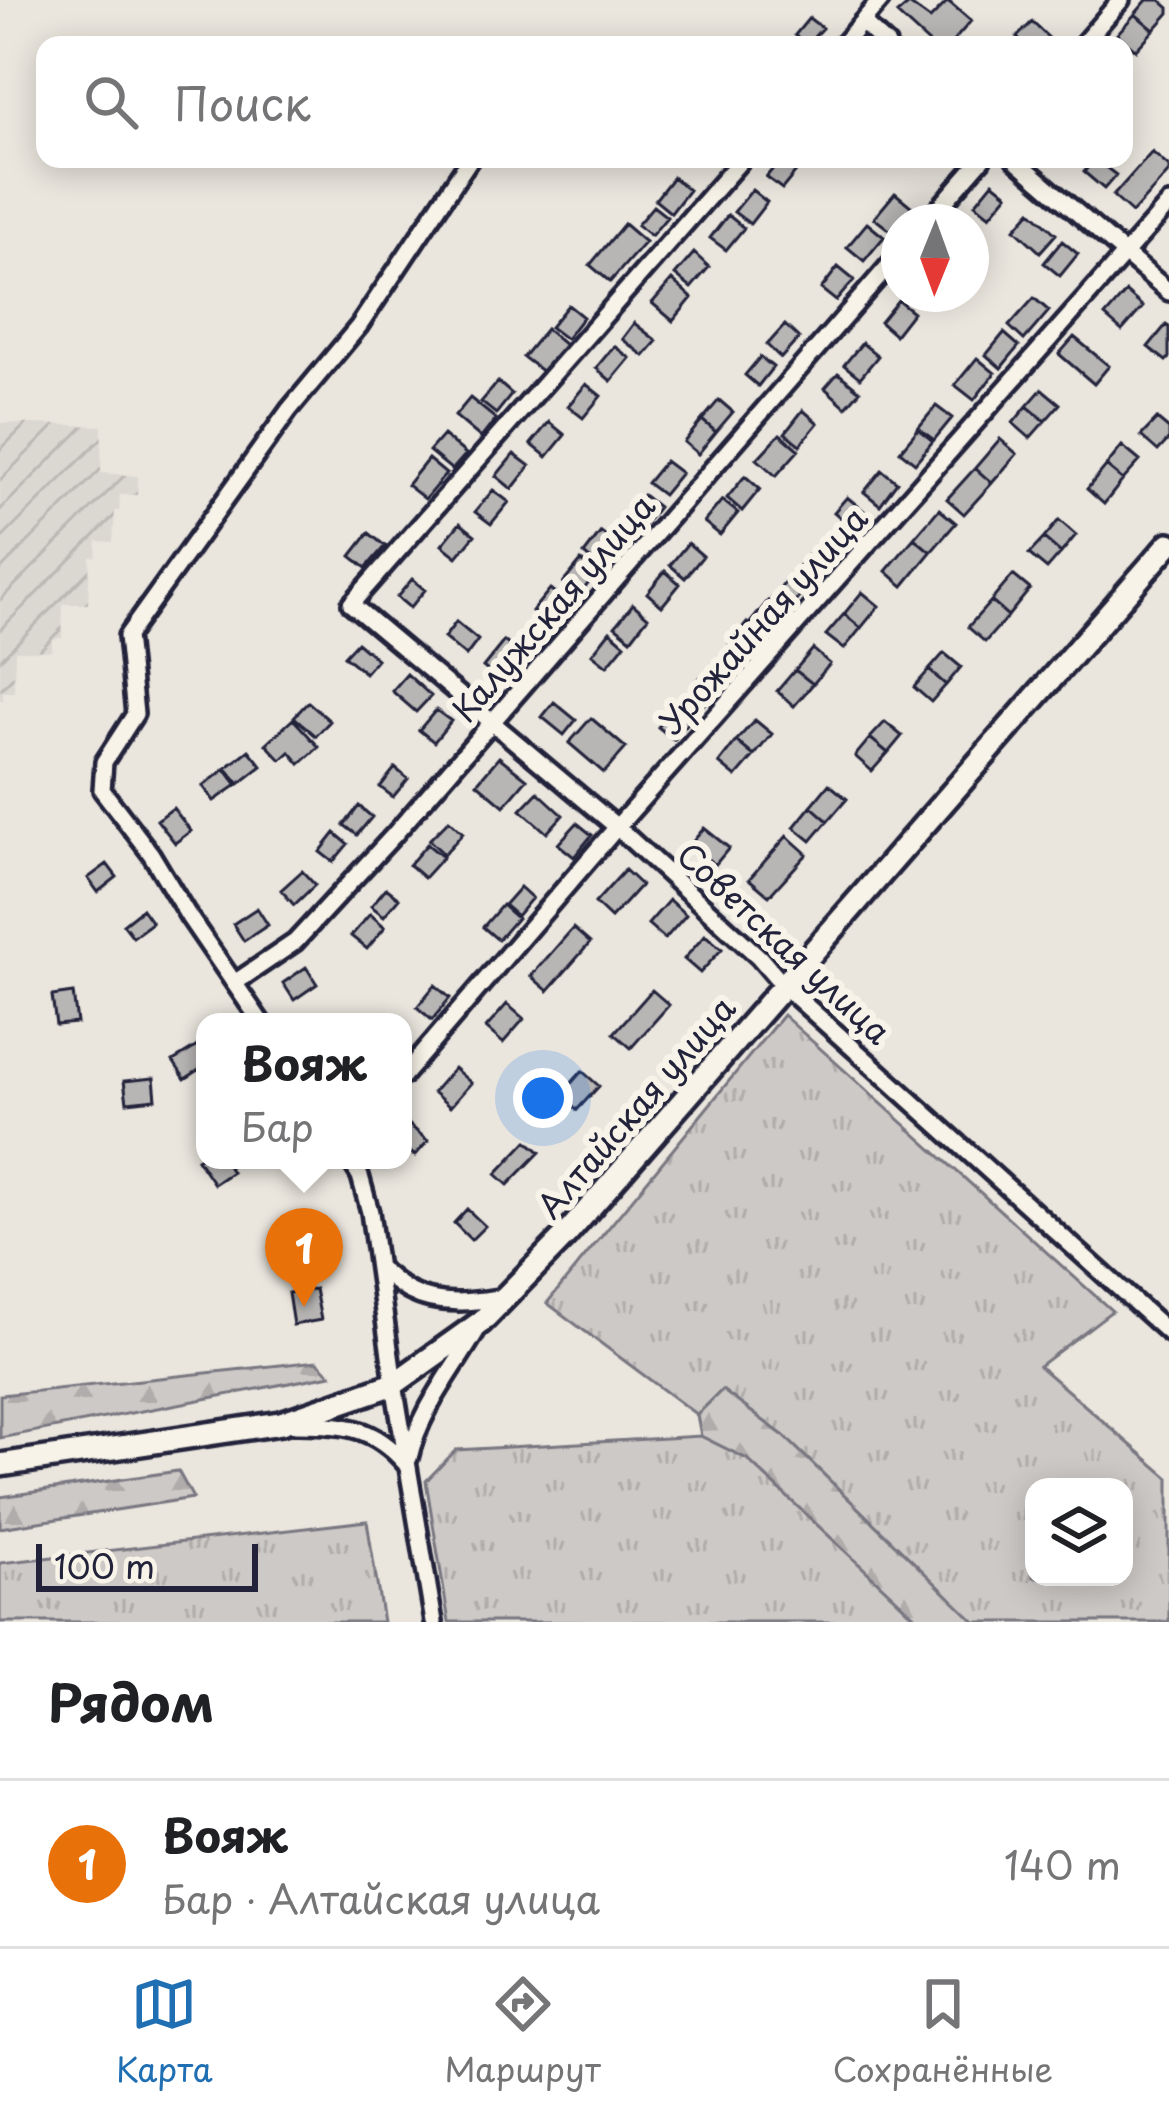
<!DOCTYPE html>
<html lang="ru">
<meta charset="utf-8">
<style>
body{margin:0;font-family:"Playpen Sans",sans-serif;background:#f6f6f6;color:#202124}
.controls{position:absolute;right:36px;bottom:36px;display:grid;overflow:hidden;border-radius:24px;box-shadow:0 6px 30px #0003}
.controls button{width:108px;height:108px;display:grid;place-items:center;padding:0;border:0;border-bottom:3px solid #e0e0e0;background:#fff;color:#202124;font:60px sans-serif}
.compass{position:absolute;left:881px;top:204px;width:108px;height:108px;border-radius:50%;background:#fff;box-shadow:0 6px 30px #0003;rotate:181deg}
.scale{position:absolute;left:36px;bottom:30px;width:222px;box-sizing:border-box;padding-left:12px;border:6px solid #22223b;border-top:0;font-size:33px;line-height:42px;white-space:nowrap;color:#22223b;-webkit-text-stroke:9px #f7f3e8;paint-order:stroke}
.you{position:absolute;left:543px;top:1098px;width:42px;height:42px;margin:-30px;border:9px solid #fff;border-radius:50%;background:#1a73e8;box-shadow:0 0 0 18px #1a73e833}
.badge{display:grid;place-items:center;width:78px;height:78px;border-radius:50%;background:#1f6fb2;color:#fff;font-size:39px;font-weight:700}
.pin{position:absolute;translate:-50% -99px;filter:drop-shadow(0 3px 6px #0008)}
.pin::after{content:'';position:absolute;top:63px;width:42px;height:36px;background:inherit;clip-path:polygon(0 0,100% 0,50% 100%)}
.popup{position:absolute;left:196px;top:1013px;width:216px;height:156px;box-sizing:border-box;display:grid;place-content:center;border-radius:24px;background:#fff;filter:drop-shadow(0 3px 9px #0005);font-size:39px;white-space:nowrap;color:#757577}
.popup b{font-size:45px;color:#202124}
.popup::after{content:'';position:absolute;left:50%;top:100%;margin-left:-24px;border:24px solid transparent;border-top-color:#fff}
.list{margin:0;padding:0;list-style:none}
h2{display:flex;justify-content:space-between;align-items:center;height:156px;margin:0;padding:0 48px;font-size:51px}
h2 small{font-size:39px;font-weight:400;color:#757577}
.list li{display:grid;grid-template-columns:78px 1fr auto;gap:36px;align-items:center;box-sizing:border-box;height:168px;padding:0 48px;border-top:3px solid #e0e0e0}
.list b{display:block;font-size:45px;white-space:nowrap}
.list p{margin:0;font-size:39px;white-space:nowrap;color:#757577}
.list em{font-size:39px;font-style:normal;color:#757577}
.icon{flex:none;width:66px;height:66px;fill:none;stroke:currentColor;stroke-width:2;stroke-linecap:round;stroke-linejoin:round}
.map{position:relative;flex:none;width:1169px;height:1622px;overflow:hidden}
.search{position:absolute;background:#fff;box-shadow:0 6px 30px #0003;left:36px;right:36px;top:36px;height:132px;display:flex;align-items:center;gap:30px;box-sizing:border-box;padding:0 42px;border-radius:24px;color:#757577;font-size:45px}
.sheet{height:324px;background:#fff}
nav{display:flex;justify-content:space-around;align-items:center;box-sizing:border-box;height:168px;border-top:3px solid #e0e0e0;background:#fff;font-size:33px;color:#757577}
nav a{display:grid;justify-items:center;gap:6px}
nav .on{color:#1f6fb2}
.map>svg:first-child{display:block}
.industrial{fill:url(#industrial-furrows)}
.grass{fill:url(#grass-tufts);stroke:#787680;stroke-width:3;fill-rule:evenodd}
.forest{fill:url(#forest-firs);stroke:#787680;stroke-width:3}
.building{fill:#b8b6b5;stroke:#22223b;stroke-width:3}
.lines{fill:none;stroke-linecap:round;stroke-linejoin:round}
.street-casing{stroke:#22223b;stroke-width:24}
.secondary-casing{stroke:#22223b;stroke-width:30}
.street{stroke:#f7f3e8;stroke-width:15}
.secondary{stroke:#f7f3e8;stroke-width:21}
.labels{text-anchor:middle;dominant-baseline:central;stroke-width:12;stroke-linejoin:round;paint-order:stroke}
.street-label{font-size:33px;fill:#22223b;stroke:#f7f3e8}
</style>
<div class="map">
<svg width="1169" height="1622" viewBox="0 0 1169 1622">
<defs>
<pattern id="industrial-furrows" width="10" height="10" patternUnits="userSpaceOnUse" patternTransform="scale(3)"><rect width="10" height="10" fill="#dbd8d2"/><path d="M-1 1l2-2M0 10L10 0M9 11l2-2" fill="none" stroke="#bcb9b5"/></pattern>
<pattern id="grass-tufts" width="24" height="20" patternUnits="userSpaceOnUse" patternTransform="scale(3)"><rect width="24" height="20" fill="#cdc9c6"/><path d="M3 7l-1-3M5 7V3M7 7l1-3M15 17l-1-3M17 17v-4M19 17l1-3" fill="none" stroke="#b0acab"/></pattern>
<pattern id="forest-firs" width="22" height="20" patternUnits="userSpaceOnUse" patternTransform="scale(3)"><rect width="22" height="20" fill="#cdc9c6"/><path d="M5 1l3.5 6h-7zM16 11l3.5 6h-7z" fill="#b0acab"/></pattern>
</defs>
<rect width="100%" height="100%" fill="#eae6de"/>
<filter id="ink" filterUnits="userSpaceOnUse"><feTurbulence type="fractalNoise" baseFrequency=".00833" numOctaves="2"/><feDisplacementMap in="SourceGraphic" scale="24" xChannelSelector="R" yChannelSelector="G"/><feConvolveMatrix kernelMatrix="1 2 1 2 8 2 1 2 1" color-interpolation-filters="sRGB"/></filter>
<g filter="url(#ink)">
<!-- industrial -->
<path class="industrial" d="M 0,423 L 102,426 L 101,473 L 138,476 L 137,495 L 120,495 L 119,510 L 115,511 L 113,542 L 97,541 L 96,556 L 90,557 L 88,604 L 63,604 L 62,638 L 52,639 L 52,651 L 15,651 L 14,692 L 3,692 L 3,700 L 0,700 Z"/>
<!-- grass -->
<path class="grass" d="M 783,1015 L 1112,1311 L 1039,1366 L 1169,1478 L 1169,1622 L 975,1622 L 784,1436 L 722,1390 L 697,1415 L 547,1303 ZM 1034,1487 L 1124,1487 L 1124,1577 L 1034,1577 Z
M 701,1436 L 747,1459 L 921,1622 L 449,1622 L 426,1481 L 456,1450 Z
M 367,1521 L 383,1622 L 0,1622 L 0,1563 Z"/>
<!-- forest -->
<path class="forest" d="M 317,1361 L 331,1375 L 0,1438 L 0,1395 Z
M 722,1390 L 784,1436 L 975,1622 L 921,1622 L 747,1459 L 701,1436 L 697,1415 Z
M 178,1471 L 193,1498 L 0,1528 L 0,1497 Z"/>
<!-- building -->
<path class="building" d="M 1147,0 L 1160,0 L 1169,8 L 1169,13 L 1154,30 L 1135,14 Z
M 948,1 L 971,21 L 950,45 L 931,45 L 897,14 L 909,4 L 930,19 Z
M 1135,14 L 1154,30 L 1136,50 L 1117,34 Z
M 809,18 L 822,28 L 807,45 L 795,35 Z
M 1032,22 L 1054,43 L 1052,45 L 1025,45 L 1017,37 Z
M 1152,152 L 1169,167 L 1169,172 L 1132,213 L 1113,196 Z
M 781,159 L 790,159 L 800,167 L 782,189 L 766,177 Z
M 1095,159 L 1116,175 L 1104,189 L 1084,172 Z
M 673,177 L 689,190 L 671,213 L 655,200 Z
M 993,182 L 1008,194 L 990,216 L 975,204 Z
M 752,190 L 767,202 L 750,224 L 734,212 Z
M 895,193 L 912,207 L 892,232 L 874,218 Z
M 653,206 L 667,217 L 651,236 L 637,225 Z
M 1031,211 L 1056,234 L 1040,252 L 1015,229 Z
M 728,215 L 744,228 L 726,250 L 710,238 Z
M 867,223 L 884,237 L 864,261 L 847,247 Z
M 624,224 L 645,242 L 610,282 L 590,265 Z
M 1062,241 L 1078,254 L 1060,276 L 1044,263 Z
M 694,253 L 709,267 L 691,288 L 675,275 Z
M 838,267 L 854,280 L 836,301 L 821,289 Z
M 672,280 L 692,298 L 673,321 L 652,303 Z
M 1126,292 L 1143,307 L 1122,331 L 1105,316 Z
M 1034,298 L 1049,311 L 1024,340 L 1009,326 Z
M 898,300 L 913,312 L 895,335 L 880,322 Z
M 568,305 L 583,317 L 566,339 L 550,327 Z
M 634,323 L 657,341 L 644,356 L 622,339 Z
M 785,325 L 799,338 L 781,358 L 767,345 Z
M 1166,325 L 1169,327 L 1169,358 L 1166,361 L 1148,347 Z
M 546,329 L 565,345 L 543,372 L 523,357 Z
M 1004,333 L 1019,346 L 1001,368 L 986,355 Z
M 1074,337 L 1109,366 L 1094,384 L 1059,354 Z
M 862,343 L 878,356 L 860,378 L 844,365 Z
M 614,346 L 630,358 L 611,381 L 596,368 Z
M 760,357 L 773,367 L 758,386 L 745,375 Z
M 977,358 L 995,373 L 974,400 L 955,385 Z
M 838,373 L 860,391 L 846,407 L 825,388 Z
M 498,382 L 512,394 L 496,414 L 481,402 Z
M 586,384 L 601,396 L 583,418 L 568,406 Z
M 1042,389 L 1060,404 L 1045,421 L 1027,406 Z
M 470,398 L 496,419 L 481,438 L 455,416 Z
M 719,400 L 733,412 L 716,432 L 702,420 Z
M 936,406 L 952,418 L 934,440 L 918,428 Z
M 1027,406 L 1045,421 L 1030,438 L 1013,423 Z
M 803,410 L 818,423 L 800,445 L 785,433 Z
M 1157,419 L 1169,429 L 1169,439 L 1158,451 L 1141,436 Z
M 702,420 L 716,432 L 698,454 L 684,442 Z
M 549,422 L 565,435 L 547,457 L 531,444 Z
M 918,429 L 933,441 L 915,463 L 900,451 Z
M 780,434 L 799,450 L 776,476 L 757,459 Z
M 443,435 L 466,454 L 452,470 L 429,451 Z
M 1000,439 L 1017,454 L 992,483 L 975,468 Z
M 1122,446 L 1140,461 L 1123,480 L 1106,466 Z
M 514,454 L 530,466 L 512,489 L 496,476 Z
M 428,459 L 446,474 L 425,499 L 407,485 Z
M 665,461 L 681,473 L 663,495 L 647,483 Z
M 1106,466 L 1123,480 L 1104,504 L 1087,489 Z
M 975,468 L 992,483 L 964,514 L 947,499 Z
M 882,470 L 897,482 L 880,505 L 864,492 Z
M 745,476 L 760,489 L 742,511 L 727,498 Z
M 493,490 L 509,502 L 491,524 L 475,512 Z
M 643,495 L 658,507 L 641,529 L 625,517 Z
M 847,497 L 869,515 L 856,531 L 834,512 Z
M 722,500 L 738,513 L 720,535 L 704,522 Z
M 939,509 L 956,523 L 931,552 L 914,538 Z
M 1059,520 L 1076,535 L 1061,553 L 1044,538 Z
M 460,523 L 475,535 L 457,557 L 442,545 Z
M 601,532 L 617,545 L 599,567 L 584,554 Z
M 369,533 L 385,546 L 366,568 L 351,556 Z
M 914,538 L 931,552 L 903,586 L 886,571 Z
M 1044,538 L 1061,553 L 1047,569 L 1029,554 Z
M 688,543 L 703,556 L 685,578 L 670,565 Z
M 807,556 L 822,569 L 808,586 L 793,573 Z
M 581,561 L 597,573 L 579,595 L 563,583 Z
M 665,571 L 680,584 L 662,606 L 647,593 Z
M 793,573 L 808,586 L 788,611 L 772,598 Z
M 1013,575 L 1030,589 L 1008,616 L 991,601 Z
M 412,579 L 425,590 L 410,608 L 397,597 Z
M 550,589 L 566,602 L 547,624 L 532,611 Z
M 862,592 L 879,606 L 861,628 L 844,614 Z
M 768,601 L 783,614 L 766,636 L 750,623 Z
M 991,601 L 1008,616 L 985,642 L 968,627 Z
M 633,604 L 648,617 L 631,639 L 615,626 Z
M 844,614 L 861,628 L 844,649 L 826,635 Z
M 456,622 L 478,640 L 466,656 L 444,638 Z
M 747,623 L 762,636 L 744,658 L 729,645 Z
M 610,631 L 625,644 L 607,666 L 592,654 Z
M 504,641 L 522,656 L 501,682 L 483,667 Z
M 357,642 L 377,659 L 365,673 L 344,656 Z
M 813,649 L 830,664 L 813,684 L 795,670 Z
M 944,653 L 961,667 L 946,685 L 929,670 Z
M 795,670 L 813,684 L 794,706 L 777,691 Z
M 929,670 L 946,685 L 931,702 L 914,687 Z
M 407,674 L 431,696 L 416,712 L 392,691 Z
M 703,674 L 718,687 L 700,709 L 685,696 Z
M 308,702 L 330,721 L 316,736 L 294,717 Z
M 554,702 L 576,720 L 564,735 L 542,717 Z
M 676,705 L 692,718 L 674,740 L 658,727 Z
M 436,710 L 451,721 L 434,742 L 419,730 Z
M 591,718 L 626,748 L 604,773 L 569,743 Z
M 293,719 L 319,747 L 300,764 L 290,752 L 281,760 L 266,744 Z
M 755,720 L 772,734 L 754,756 L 736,741 Z
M 885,722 L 902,736 L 888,753 L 870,738 Z
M 870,738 L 888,753 L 872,771 L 855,756 Z
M 736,741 L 754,756 L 736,777 L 719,763 Z
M 249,750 L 262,766 L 239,784 L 226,768 Z
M 499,757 L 527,779 L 504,806 L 477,783 Z
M 395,768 L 408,779 L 393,797 L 380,787 Z
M 225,769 L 237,785 L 214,801 L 203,786 Z
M 829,784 L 847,799 L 828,821 L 811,806 Z
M 538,792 L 563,815 L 547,833 L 521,810 Z
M 359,806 L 372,817 L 357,835 L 344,825 Z
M 811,806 L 828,821 L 811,841 L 794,827 Z
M 173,808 L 191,831 L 175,843 L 157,820 Z
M 449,820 L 463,833 L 444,854 L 429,840 Z
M 577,823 L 592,835 L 574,857 L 558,844 Z
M 704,828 L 729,848 L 715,865 L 690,845 Z
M 335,833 L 348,844 L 333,862 L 320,852 Z
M 787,836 L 807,854 L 769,896 L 749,879 Z
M 427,844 L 443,857 L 424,878 L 409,865 Z
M 107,864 L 117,877 L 98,892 L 88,878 Z
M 625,870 L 641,885 L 611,918 L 595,903 Z
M 302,871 L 315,885 L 294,905 L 281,890 Z
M 520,887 L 532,898 L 517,916 L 504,905 Z
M 386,888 L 399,898 L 384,916 L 371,906 Z
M 669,900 L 686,915 L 665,939 L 648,924 Z
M 502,905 L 517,918 L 498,940 L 483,927 Z
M 257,908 L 268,925 L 244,941 L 233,924 Z
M 142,909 L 152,923 L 133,937 L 123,924 Z
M 370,914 L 385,927 L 367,949 L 351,936 Z
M 573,928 L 590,943 L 548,991 L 531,976 Z
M 705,935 L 722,949 L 700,973 L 684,959 Z
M 306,967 L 317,984 L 294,1000 L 283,983 Z
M 435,985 L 450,998 L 432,1020 L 417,1007 Z
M 652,990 L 669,1005 L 631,1048 L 614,1033 Z
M 73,993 L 77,1023 L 56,1025 L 52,996 Z
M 507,1004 L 524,1019 L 503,1043 L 486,1028 Z
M 199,1045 L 205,1054 L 205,1066 L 185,1079 L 173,1061 Z
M 454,1068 L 471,1083 L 450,1107 L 433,1092 Z
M 582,1071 L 599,1086 L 577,1110 L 561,1095 Z
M 154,1078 L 156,1099 L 127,1102 L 124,1081 Z
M 406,1122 L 428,1141 L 415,1156 L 403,1146 L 403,1126 Z
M 527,1141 L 540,1152 L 508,1185 L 496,1174 Z
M 205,1154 L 205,1160 L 224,1160 L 232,1172 L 214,1184 L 197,1159 Z
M 467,1209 L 485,1226 L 471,1240 L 454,1223 Z
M 315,1289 L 321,1320 L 293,1325 L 288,1293 Z"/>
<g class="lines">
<defs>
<path id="street" d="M 862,22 L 887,45
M 842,45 L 881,0
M 1082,45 L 1121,0
M 742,159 L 351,604 L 617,827 L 759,957 L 783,985 L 1169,1333
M 1015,159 L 1169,292
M 927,222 L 982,159
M 236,982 L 295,942 L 393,836 L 899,254
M 261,1022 L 189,917 L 151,854 L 102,790 L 104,762 L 135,714 L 127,636 L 289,410 L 359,326 L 470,159
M 403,1076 L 617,827 L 1169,204
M 350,1160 L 360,1176 L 370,1212 L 394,1384 L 434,1622
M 378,1268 C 388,1275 398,1285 409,1291 C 439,1307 474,1302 506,1297
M 293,1424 C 343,1425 372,1424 406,1464
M 409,1458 C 420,1409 455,1369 479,1326"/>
<path id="secondary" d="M 0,1465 L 281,1423 L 394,1384 L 481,1322 L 566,1235 L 1169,544"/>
</defs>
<!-- street casing -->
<use href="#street" class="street-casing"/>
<!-- secondary casing -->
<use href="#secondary" class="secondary-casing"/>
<!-- street -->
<use href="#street" class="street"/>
<!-- secondary -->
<use href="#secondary" class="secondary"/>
</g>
</g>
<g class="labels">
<!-- street labels -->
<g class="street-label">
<text transform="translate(552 607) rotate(-49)">Калужская улица</text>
<text transform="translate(762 619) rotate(-48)">Урожайная улица</text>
<text transform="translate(785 942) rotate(43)">Советская улица</text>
<text transform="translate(635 1106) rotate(-49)">Алтайская улица</text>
</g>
</g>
</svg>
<div class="controls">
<button><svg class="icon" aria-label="layers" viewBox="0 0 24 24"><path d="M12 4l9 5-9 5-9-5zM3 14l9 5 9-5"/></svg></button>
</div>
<svg class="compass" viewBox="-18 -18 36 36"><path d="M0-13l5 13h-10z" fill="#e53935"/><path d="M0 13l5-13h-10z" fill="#757577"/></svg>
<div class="scale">100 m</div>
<div class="you"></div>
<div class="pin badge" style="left:304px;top:1307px;background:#e8710a">1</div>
<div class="popup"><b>Вояж</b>Бар</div>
<div class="search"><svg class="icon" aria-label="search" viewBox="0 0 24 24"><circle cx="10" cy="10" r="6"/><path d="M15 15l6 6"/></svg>Поиск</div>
</div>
<section class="sheet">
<h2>Рядом<small></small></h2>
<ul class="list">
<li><span class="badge" style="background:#e8710a">1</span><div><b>Вояж</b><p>Бар · Алтайская улица</p></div><em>140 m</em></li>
</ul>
</section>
<nav>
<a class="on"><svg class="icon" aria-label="map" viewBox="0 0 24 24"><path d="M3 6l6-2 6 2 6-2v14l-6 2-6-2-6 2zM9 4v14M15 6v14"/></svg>Карта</a>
<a><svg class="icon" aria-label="directions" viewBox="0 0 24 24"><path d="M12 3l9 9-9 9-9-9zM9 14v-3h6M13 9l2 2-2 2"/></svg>Маршрут</a>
<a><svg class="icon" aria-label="saved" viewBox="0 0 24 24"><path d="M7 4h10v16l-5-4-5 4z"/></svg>Сохранённые</a>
</nav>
